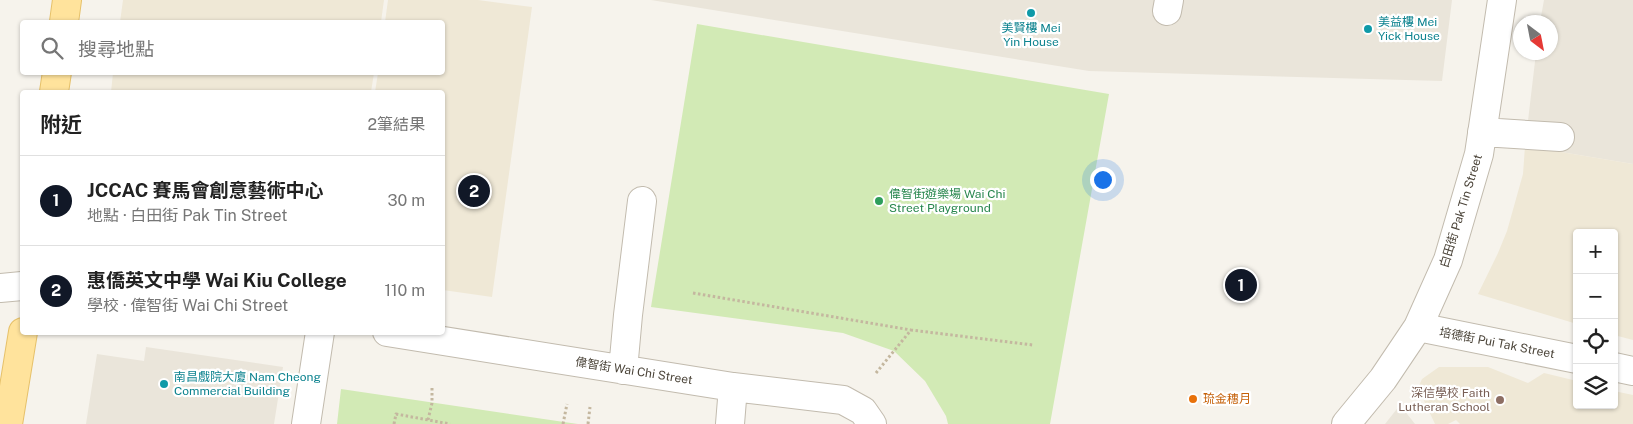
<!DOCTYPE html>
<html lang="zh-TW">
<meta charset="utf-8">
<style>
body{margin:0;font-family:"Public Sans","Noto Sans TC",sans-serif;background:#f6f6f6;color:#222}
.controls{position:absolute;right:15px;bottom:15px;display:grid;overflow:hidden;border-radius:5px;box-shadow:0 1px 4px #0004}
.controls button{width:45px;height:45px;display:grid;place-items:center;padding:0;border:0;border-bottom:1px solid #e0e0e0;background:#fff;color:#222;font:25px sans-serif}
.compass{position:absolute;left:1513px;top:15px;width:45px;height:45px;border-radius:50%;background:#fff;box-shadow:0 1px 4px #0004;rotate:148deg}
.you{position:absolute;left:1102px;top:179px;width:18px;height:18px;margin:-12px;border:4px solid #fff;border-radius:50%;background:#1a73e8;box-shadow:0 0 0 8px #1a73e833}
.badge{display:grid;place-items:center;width:32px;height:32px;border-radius:50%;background:#111827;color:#fff;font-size:16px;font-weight:700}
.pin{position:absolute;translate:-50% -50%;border:2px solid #fff;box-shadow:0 1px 5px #0006}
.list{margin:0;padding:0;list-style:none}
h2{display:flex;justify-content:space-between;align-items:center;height:65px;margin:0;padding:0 20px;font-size:21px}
h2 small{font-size:16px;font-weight:400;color:#767676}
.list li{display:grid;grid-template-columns:32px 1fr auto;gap:15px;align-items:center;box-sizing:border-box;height:90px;padding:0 20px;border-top:1px solid #e0e0e0}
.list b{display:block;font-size:19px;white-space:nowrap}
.list p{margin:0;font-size:16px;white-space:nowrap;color:#767676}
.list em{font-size:16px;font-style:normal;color:#767676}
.icon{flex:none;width:28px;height:28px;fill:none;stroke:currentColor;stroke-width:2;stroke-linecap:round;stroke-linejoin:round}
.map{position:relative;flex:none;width:1633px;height:424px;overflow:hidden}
.search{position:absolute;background:#fff;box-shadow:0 1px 4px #0004;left:20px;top:20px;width:425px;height:55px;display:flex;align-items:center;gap:12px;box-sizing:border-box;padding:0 18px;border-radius:5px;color:#767676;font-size:19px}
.panel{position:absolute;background:#fff;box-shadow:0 1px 4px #0004;left:20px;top:90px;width:425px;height:245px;border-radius:5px}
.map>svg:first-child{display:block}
.residential{fill:#eae5da}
.education{fill:#efe8d6}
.green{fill:#d2eab5}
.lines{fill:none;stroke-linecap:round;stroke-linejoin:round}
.minor-casing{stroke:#c2bbae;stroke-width:30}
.major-casing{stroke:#e6c16a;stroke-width:30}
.path{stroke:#c4b79f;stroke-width:3;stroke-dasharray:2.5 2.5;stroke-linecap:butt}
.minor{stroke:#fff;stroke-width:28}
.major{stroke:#ffe39c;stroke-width:28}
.culture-dot{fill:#0f9aa8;stroke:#fff;stroke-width:2}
.leisure-dot{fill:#2e9e5b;stroke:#fff;stroke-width:2}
.food-dot{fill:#e8710a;stroke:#fff;stroke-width:2}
.education-dot{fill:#8d6e63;stroke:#fff;stroke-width:2}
.labels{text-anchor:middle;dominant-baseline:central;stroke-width:4.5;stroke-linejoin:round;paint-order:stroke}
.culture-label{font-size:12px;fill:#0d838f;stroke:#fff;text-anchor:start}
.leisure-label{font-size:12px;fill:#27864d;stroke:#fff;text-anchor:start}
.street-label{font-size:12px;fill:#4b4439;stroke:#fff}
.education-label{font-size:12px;fill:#785e54;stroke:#fff;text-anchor:end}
.food-label{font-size:12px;fill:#c56008;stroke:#fff;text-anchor:start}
</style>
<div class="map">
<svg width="1633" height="424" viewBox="0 0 1633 424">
<rect width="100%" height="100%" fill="#f6f3ec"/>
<!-- residential -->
<path class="residential" d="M 651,0 L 1452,0 L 1442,81 L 1089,71 Z
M 1544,0 L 1633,0 L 1633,164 L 1525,146 L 1536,53 L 1550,52 L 1550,22 L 1540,22 Z
M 146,347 L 283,367 L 274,424 L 86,424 L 97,354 L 144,361 Z
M 1400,405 L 1415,424 L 1385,424 Z"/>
<!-- education -->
<path class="education" d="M 123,0 L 384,0 L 381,22 L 120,22 Z
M 388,0 L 478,0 L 532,7 L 492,297 L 443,290 L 442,92 L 375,92 L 378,73 L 442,72 L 442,22 L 385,22 Z
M 113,73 L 113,72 L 374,73 L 371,92 L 111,92 Z
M 1525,146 L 1633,164 L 1633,340 L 1614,335 L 1614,233 L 1577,233 L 1577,324 L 1478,294 L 1498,253 L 1507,231 L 1523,174 Z
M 1439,367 L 1488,367 L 1528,383 L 1544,373 L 1577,381 L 1577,405 L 1614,405 L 1614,391 L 1633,395 L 1633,424 L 1460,424 L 1456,420 L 1448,424 L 1435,424 L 1418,388 L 1422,379 Z"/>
<!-- green -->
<path class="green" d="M 697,24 L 1109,94 L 1050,424 L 948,424 L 946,416 L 925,381 L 894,351 L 843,333 L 651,307 Z
M 341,389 L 564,422 L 578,424 L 337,424 Z"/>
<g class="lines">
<defs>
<path id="minor" d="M 1167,11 L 1169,0
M 1482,132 L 1560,137
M 0,288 L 22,286
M 1418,327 L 1577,359
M 387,332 L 733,387 L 843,400 L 863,411 L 872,424
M 1614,367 L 1633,371
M 623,370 L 628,315 L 642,201
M 306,424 L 320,332
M 730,424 L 733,387
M 1346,424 L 1383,379 L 1418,327 L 1448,260 L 1479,154 L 1502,0"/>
<path id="major" d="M 64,22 L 67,0
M 54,92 L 57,72
M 8,424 L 23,332"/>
</defs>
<!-- minor casing -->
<use href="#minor" class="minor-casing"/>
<!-- major casing -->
<use href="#major" class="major-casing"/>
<!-- path -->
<path class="path" d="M 693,293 L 911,330
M 876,373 L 911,330 L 1033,345
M 428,420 L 432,403 L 432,386
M 394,424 L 396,414 L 450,424
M 563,424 L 567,404
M 588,424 L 590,407"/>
<!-- minor -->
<use href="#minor" class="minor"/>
<!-- major -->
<use href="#major" class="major"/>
</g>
<!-- markers -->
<g class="culture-dot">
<circle cx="1031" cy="13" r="5"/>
<circle cx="1368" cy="29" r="5"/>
<circle cx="164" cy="384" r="5"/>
</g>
<circle class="leisure-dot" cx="879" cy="201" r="5"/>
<circle class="food-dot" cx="1193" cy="399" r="5"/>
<circle class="education-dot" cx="1500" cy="400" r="5"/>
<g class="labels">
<!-- culture labels -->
<g class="culture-label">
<text x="1378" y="22">美益樓 Mei<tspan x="1378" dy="14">Yick House</tspan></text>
<text x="1031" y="28" text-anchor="middle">美賢樓 Mei<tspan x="1031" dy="14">Yin House</tspan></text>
<text x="174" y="377">南昌戲院大廈 Nam Cheong<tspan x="174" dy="14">Commercial Building</tspan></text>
</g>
<!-- leisure labels -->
<g class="leisure-label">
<text x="889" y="194">偉智街遊樂場 Wai Chi<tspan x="889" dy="14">Street Playground</tspan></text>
</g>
<!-- street labels -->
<g class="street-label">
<text transform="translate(1461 211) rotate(-73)">白田街 Pak Tin Street</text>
<text transform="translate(1497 343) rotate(11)">培德街 Pui Tak Street</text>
<text transform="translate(634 371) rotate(9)">偉智街 Wai Chi Street</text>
</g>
<!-- education labels -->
<g class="education-label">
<text x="1490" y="393">深信學校 Faith<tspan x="1490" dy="14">Lutheran School</tspan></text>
</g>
<!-- food labels -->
<g class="food-label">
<text x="1203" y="399">琉金穗月</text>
</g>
</g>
</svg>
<div class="controls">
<button>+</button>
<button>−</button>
<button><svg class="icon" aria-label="locate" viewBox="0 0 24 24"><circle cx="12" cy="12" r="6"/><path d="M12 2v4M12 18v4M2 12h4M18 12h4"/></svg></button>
<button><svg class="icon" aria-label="layers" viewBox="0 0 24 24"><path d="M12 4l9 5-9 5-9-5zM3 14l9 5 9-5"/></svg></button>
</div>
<svg class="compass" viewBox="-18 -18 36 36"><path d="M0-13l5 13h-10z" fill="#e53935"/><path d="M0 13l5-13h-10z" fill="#767676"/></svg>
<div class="you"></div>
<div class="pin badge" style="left:1241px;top:285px">1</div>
<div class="pin badge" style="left:474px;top:191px">2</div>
<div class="search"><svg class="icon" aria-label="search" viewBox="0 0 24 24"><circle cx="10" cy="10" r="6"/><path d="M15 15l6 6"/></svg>搜尋地點</div>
<section class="panel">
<h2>附近<small>2筆結果</small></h2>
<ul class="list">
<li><span class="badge">1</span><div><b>JCCAC 賽馬會創意藝術中心</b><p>地點 · 白田街 Pak Tin Street</p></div><em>30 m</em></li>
<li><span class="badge">2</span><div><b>惠僑英文中學 Wai Kiu College</b><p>學校 · 偉智街 Wai Chi Street</p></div><em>110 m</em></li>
</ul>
</section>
</div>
